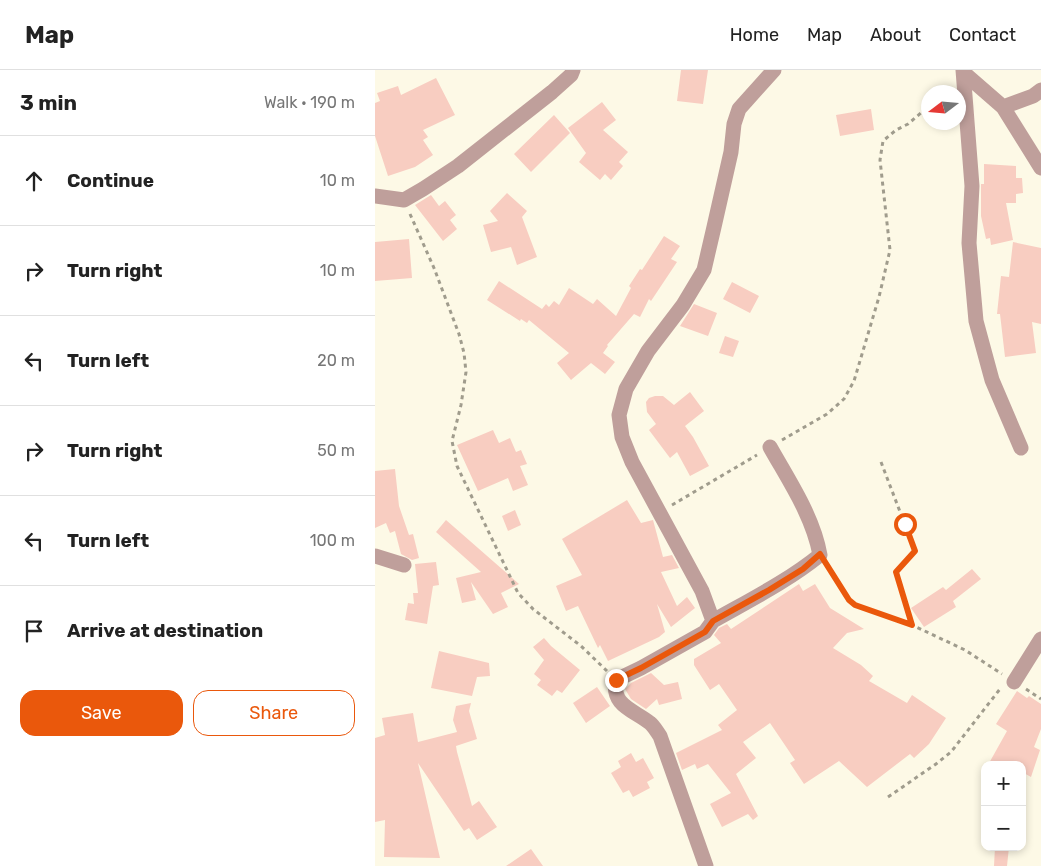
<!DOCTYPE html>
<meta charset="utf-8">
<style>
body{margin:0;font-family:Rubik,sans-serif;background:#f6f6f6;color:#222}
.controls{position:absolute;right:15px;bottom:15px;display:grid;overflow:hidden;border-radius:10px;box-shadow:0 2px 8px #0003}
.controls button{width:45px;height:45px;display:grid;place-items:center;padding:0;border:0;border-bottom:1px solid #e0e0e0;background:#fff;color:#222;font:25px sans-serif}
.compass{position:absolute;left:546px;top:15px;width:45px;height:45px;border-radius:50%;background:#fff;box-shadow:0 2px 8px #0003;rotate:254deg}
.stop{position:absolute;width:15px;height:15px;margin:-11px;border:4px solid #ea580c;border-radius:50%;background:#fff}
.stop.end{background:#ea580c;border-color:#fff;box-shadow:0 1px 5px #0008}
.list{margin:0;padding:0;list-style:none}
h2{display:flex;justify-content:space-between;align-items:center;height:65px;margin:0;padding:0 20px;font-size:21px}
h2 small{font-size:16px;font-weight:400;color:#767676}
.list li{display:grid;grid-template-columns:32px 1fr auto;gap:15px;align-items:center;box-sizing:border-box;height:90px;padding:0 20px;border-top:1px solid #e0e0e0}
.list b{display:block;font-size:19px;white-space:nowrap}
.list em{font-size:16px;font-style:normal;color:#767676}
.actions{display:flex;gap:10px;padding:15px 20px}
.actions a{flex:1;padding:11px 0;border:1px solid #ea580c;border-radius:15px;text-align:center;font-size:18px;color:#ea580c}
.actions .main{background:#ea580c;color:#fff}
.icon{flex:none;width:28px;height:28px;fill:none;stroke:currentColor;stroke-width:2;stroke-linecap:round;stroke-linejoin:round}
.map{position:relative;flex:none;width:666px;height:796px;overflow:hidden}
header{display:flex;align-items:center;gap:30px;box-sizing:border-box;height:70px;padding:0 25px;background:#fff;border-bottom:1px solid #e0e0e0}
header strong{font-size:24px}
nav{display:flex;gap:28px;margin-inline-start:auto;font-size:18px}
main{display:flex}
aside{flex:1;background:#fff}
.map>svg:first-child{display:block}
.building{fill:#f8cdc1}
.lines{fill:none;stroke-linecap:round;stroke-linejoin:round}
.path{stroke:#a09c8d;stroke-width:3;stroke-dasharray:4 4;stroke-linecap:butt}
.minor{stroke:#bf9f9b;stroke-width:15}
.route{stroke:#ea580c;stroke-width:6}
</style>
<header>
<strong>Map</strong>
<nav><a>Home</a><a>Map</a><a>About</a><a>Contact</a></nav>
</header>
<main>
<aside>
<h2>3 min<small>Walk · 190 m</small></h2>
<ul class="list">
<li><svg class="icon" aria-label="ahead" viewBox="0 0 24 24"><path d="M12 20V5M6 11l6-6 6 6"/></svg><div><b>Continue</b></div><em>10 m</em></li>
<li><svg class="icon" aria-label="right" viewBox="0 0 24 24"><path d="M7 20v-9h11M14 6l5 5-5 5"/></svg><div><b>Turn right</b></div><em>10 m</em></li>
<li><svg class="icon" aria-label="left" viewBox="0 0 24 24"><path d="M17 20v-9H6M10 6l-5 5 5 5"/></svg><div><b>Turn left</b></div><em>20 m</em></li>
<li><svg class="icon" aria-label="right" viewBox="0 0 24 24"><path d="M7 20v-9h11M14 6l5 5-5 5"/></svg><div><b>Turn right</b></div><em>50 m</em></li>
<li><svg class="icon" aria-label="left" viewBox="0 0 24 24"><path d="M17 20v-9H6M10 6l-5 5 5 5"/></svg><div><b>Turn left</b></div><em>100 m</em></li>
<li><svg class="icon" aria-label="arrive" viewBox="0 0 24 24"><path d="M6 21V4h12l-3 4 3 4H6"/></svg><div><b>Arrive at destination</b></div></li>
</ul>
<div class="actions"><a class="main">Save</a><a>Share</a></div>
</aside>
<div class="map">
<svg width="666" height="796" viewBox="0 0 666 796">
<rect width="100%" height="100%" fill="#fdf9e6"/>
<!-- building -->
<path class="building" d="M 306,0 L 333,0 L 328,34 L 302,31 Z
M 61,8 L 80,45 L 48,60 L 53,67 L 48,70 L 58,85 L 40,97 L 13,106 L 0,66 L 0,33 L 5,31 L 2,23 L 23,16 L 26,25 Z
M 227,32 L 241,50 L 228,60 L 253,82 L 244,92 L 248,96 L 236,110 L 230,104 L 225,110 L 204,92 L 211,83 L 193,58 Z
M 496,39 L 499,60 L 465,66 L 461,45 Z
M 179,45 L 195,63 L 156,102 L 139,84 Z
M 609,94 L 641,96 L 641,108 L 647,108 L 648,123 L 641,124 L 641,133 L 631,133 L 638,170 L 616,175 L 615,168 L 611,169 L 606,146 L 606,114 L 609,114 Z
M 132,123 L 152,141 L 147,147 L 162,187 L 142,195 L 136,177 L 116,182 L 108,155 L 123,151 L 115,141 Z
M 56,125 L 64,136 L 70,131 L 81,145 L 75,150 L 82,159 L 68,171 L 40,135 Z
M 289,166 L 305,176 L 296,189 L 302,192 L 276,231 L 274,229 L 265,247 L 259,244 L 232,275 L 233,276 L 228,283 L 240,292 L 230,304 L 216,293 L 196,310 L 182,293 L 194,283 L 154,250 L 152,253 L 146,249 L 145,251 L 112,230 L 124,211 L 167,239 L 171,234 L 174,237 L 179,231 L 184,235 L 194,218 L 218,234 L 222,229 L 241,246 L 256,218 L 254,216 L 265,199 L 267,200 Z
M 34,169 L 37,208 L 0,211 L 0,172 Z
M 638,172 L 666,178 L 666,254 L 657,252 L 661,283 L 630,287 L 625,244 L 622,244 L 626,206 L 634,207 Z
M 357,212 L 384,226 L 375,243 L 348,229 Z
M 319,234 L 342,243 L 333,266 L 305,256 Z
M 350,266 L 364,271 L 358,287 L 344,283 Z
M 315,322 L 329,341 L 310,356 L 318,367 L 334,396 L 315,406 L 302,382 L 295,388 L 274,360 L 281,354 L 272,342 L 271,332 L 274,328 L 280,326 L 288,326 L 299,335 Z
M 118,360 L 124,373 L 135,368 L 141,382 L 146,380 L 152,394 L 145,396 L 153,415 L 138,421 L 133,408 L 103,421 L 82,375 Z
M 20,399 L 24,436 L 34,465 L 38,464 L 44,488 L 37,490 L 26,484 L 20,461 L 15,463 L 11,453 L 0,458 L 0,401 Z
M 252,430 L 266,453 L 278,450 L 288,487 L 297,485 L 304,498 L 286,502 L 302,536 L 312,527 L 320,538 L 296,557 L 282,534 L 290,562 L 284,567 L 233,591 L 225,575 L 223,578 L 203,536 L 191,541 L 181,516 L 207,505 L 187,469 Z
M 140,440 L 146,455 L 133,461 L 127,446 Z
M 71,450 L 144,514 L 126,523 L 133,537 L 118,544 L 96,512 L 101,530 L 87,533 L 81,508 L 106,502 L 61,462 Z
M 61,492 L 64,515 L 58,516 L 52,554 L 30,550 L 33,533 L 39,534 L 38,523 L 43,523 L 40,494 Z
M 597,499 L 606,509 L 578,531 L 581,537 L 549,557 L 536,538 L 568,517 L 571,520 Z
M 424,514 L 428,521 L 440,514 L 455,538 L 489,559 L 472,563 L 458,578 L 486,595 L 498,606 L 494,611 L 532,633 L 537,625 L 571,648 L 554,674 L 539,688 L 535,684 L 492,717 L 464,691 L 429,714 L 415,693 L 420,690 L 395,653 L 368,672 L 381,688 L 361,704 L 383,746 L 378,750 L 373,744 L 347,757 L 335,734 L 356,723 L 333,694 L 322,699 L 320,694 L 307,700 L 301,683 L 347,660 L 343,655 L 362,640 L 344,614 L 335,620 L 319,595 L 319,589 L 346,573 L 339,565 L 344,558 L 352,554 L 356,559 Z
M 169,568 L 176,576 L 205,600 L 187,623 L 182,620 L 177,626 L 162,615 L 166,610 L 159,604 L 169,590 L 158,577 Z
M 64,581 L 114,593 L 115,606 L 102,607 L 97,626 L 56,618 Z
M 276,603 L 289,615 L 303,612 L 307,629 L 284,635 L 282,629 L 271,639 L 256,629 L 250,619 L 256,613 Z
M 222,617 L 235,636 L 211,653 L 198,633 Z
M 642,621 L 652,628 L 654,626 L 666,634 L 666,659 L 659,677 L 665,680 L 656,707 L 647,702 L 647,695 L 613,695 L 632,661 L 621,654 Z
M 96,633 L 94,641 L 102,669 L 81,676 L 82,682 L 97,736 L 104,731 L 122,757 L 102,770 L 94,758 L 89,761 L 43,693 L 65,788 L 9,787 L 10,750 L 0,752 L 0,668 L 10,665 L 7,648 L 38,643 L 43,672 L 82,662 L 78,650 L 81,636 Z
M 256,683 L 261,692 L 268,688 L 279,708 L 272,712 L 275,718 L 258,727 L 254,720 L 248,723 L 236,703 L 246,697 L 243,691 Z
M 620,777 L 634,777 L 632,796 L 619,796 Z
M 156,779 L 168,796 L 131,796 Z"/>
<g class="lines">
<!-- path -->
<path class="path" d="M 568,22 L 573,17
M 35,144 L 59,198 L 84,264 L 89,283 L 91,302 L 86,335 L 77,371 L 82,396 L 143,523 L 158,539 L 206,576 L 232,601
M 407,370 L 452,344 L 469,329 L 479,311 L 504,227 L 515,180 L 505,90 L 508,71 L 521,60 L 533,54 L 554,36
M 506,392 L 540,481 L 521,502 L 537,554
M 297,435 L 382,385
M 454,498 L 474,530 L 480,535 L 537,555 L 590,580 L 627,604
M 651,619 L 666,629
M 513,727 L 561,694 L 576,682 L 625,619"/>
<!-- minor -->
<path class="minor" d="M 588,0 L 597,116 L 594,173 L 601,251 L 617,310 L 646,378
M 589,3 L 628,37 L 666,98
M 628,37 L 658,26 L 666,20
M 0,126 L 29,130 L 48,119 L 83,96 L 177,22 L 196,5 L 198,0
M 0,486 L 29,495
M 338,551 C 375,530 413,511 445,485 C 438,446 414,411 395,377
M 639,612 L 666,569
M 331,796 L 285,666 C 282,662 279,656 275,653 C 259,640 236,636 241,610 L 266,598 L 330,562 L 338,551 L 327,521 L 257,392 L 247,367 L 244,345 L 251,319 L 273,281 L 308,235 L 329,200 L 339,157 L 356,82 L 359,54 L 364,39 L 399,0"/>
</g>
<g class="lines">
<!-- route -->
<path class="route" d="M 241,610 L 266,598 L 330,562 L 338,551 L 394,520 L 428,499 L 445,484 L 474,530 L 480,535 L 537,555 L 521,502 L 540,481 L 530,454"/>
</g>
</svg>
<div class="controls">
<button>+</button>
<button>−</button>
</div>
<svg class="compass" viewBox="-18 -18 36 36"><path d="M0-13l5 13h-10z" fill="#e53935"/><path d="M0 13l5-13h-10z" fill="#767676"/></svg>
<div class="stop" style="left:530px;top:454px"></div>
<div class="stop end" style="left:241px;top:610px"></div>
</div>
</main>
